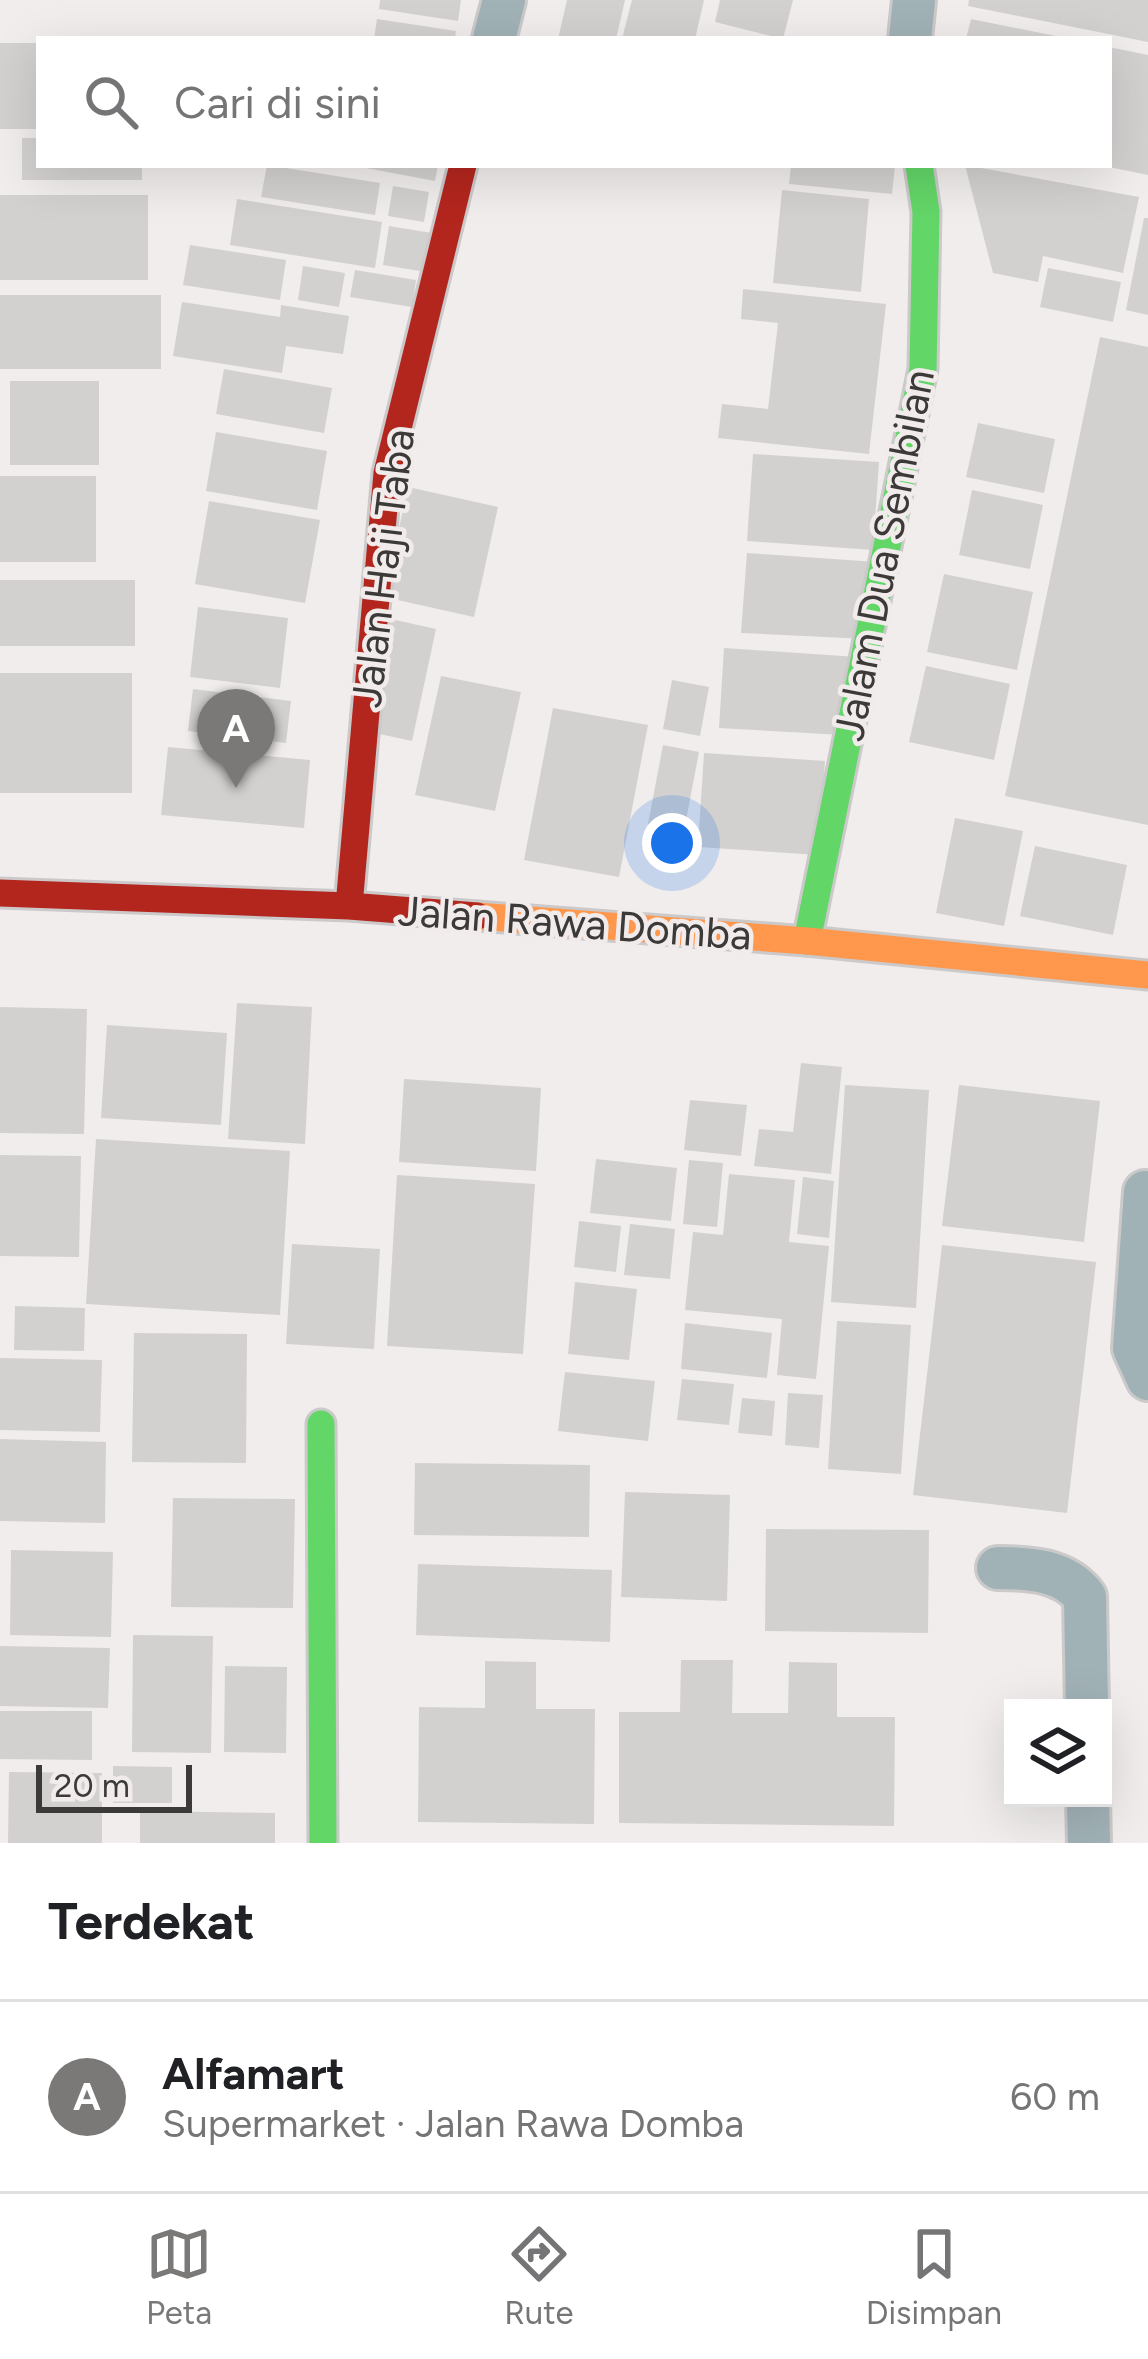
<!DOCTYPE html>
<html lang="id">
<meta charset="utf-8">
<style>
body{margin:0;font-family:Figtree,sans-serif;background:#f2f2f2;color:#202124}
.controls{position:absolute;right:36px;bottom:36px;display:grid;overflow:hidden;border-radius:0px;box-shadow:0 12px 48px #0002}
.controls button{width:108px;height:108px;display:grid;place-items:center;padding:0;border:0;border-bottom:3px solid #e0e0e0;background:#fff;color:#202124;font:60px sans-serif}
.scale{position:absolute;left:36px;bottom:30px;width:156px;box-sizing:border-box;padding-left:12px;border:6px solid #3c3a39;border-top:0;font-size:33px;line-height:42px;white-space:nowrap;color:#3c3a39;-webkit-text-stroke:9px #f1eceb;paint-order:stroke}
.you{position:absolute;left:672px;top:843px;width:42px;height:42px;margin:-30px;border:9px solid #fff;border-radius:50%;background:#1a73e8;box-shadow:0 0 0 18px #1a73e833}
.badge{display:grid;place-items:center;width:78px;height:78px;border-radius:50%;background:#7b7978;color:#fff;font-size:39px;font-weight:700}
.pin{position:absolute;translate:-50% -99px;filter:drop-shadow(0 3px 6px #0008)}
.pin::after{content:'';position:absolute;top:63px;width:42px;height:36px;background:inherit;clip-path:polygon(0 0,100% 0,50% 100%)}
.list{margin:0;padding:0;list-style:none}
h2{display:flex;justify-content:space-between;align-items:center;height:156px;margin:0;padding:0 48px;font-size:51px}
h2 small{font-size:39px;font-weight:400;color:#757577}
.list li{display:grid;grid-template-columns:78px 1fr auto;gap:36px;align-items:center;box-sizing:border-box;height:192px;padding:0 48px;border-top:3px solid #e0e0e0}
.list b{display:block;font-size:45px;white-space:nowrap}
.list p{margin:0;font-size:39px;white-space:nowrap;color:#757577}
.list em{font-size:39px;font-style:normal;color:#757577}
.icon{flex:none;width:66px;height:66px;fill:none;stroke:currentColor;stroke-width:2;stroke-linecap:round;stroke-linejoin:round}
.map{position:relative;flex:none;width:1148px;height:1843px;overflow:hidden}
.search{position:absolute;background:#fff;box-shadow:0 12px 48px #0002;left:36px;right:36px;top:36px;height:132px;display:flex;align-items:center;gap:30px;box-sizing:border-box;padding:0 42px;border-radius:0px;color:#757577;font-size:45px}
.sheet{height:348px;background:#fff}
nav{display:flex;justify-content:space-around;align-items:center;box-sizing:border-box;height:168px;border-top:3px solid #e0e0e0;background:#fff;font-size:33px;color:#757577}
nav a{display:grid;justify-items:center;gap:6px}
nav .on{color:#7b7978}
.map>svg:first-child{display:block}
.building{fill:#d3d1d0}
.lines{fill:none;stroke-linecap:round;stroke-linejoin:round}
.street-casing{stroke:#cbc9c9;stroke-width:48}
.fast-casing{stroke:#cbc9c9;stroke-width:33}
.slow-casing{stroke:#cbc9c9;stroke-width:33}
.jam-casing{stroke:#cbc9c9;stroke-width:33}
.street{stroke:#a1b2b6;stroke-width:42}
.fast{stroke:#63d668;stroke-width:27}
.slow{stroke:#ff974d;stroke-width:27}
.jam{stroke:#b3261e;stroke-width:27}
.labels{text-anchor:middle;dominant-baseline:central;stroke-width:9;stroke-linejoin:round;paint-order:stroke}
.street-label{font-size:42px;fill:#3c3a39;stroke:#f1eceb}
</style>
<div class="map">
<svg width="1148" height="1843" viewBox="0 0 1148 1843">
<rect width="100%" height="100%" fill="#f0edec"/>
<!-- building -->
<path class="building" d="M 380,0 L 461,0 L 458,21 L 379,9 Z
M 567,0 L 625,0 L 616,39 L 558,39 Z
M 632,0 L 704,0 L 695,39 L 622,39 Z
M 720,0 L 793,0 L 783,39 L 715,22 Z
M 969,0 L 1148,0 L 1148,42 L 968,6 Z
M 377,19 L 456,31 L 455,39 L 374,39 Z
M 971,19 L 1061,37 L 1060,39 L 966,39 Z
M 0,43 L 39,43 L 39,129 L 0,129 Z
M 1109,47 L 1148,55 L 1148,175 L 1109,167 Z
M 22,138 L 39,138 L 39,165 L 142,165 L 142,180 L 22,180 Z
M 267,165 L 380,183 L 375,215 L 261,197 Z
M 350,165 L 438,165 L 435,181 Z
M 791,165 L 895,165 L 892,194 L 789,184 Z
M 965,165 L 1139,197 L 1123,273 L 1043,256 L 1038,282 L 993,273 Z
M 393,186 L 429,192 L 424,222 L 388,216 Z
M 782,190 L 869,199 L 861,292 L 773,283 Z
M 0,195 L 148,195 L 148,280 L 0,280 Z
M 237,199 L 382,222 L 375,268 L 230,245 Z
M 1144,218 L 1148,218 L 1148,315 L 1126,310 Z
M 389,226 L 432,233 L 426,272 L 383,265 Z
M 190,245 L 286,260 L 280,300 L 183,285 Z
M 303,266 L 345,273 L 339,307 L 298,300 Z
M 1048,268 L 1121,282 L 1113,322 L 1040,307 Z
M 355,270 L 416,280 L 412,307 L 350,297 Z
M 743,289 L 886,304 L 869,454 L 718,438 L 722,404 L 768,409 L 778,323 L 741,319 Z
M 0,295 L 161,295 L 161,369 L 0,369 Z
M 182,302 L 280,317 L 281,305 L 349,316 L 343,354 L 286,346 L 282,373 L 173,356 Z
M 1100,337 L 1148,347 L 1148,825 L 1005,796 Z
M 224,369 L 332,388 L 324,433 L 216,414 Z
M 10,381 L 99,381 L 99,465 L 10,465 Z
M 978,423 L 1055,439 L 1044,493 L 966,477 Z
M 216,432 L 327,451 L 317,510 L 206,491 Z
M 753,454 L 879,462 L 873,550 L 747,541 Z
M 0,476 L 96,476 L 96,562 L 0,562 Z
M 408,487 L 498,507 L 474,617 L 384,597 Z
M 972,490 L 1043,505 L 1030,569 L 959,555 Z
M 209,501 L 320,520 L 305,603 L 195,584 Z
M 747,553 L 876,562 L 867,639 L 741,633 Z
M 944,574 L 1033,592 L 1017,670 L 927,652 Z
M 0,580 L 135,580 L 135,646 L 0,646 Z
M 198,607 L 288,618 L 280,688 L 190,677 Z
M 391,619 L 436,629 L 412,741 L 366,731 Z
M 724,648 L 857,657 L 843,735 L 719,728 Z
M 926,666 L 1010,684 L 994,760 L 909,742 Z
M 0,673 L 132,673 L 132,793 L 0,793 Z
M 441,676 L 521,692 L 495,811 L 415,795 Z
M 672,680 L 709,687 L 700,736 L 663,729 Z
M 193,689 L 291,701 L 286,743 L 188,731 Z
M 553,708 L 648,725 L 619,877 L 524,860 Z
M 663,745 L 699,752 L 684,831 L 648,824 Z
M 168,747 L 310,760 L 304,828 L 161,815 Z
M 704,753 L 825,761 L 819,855 L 698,847 Z
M 955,818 L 1023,831 L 1004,926 L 936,913 Z
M 1035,846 L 1127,865 L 1113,935 L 1020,916 Z
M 237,1003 L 312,1007 L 305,1144 L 228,1139 Z
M 0,1007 L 87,1009 L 84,1134 L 0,1133 Z
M 107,1025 L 227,1033 L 221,1125 L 101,1118 Z
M 801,1063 L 842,1067 L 831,1174 L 754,1166 L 759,1129 L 793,1132 Z
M 404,1079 L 541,1088 L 536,1171 L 399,1162 Z
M 845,1085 L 929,1090 L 916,1308 L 831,1302 Z
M 959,1085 L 1100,1101 L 1084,1242 L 942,1226 Z
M 690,1100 L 747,1105 L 741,1156 L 684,1150 Z
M 96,1139 L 290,1151 L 280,1315 L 86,1304 Z
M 0,1155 L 81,1156 L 79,1257 L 0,1256 Z
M 596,1159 L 677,1168 L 671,1221 L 590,1213 Z
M 689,1160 L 723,1163 L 717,1227 L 683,1224 Z
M 729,1174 L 795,1180 L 789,1242 L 829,1246 L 816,1379 L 777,1375 L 782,1319 L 685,1310 L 693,1232 L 723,1235 Z
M 397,1175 L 535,1184 L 523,1354 L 387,1346 Z
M 803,1177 L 834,1181 L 829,1238 L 797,1234 Z
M 579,1221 L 621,1226 L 616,1272 L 574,1267 Z
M 630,1224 L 675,1229 L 670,1279 L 624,1275 Z
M 292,1244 L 380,1249 L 374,1349 L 286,1344 Z
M 942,1245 L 1096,1262 L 1067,1513 L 913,1495 Z
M 575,1282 L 637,1289 L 629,1360 L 568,1354 Z
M 15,1306 L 85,1308 L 84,1351 L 14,1350 Z
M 837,1321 L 911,1325 L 901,1474 L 828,1469 Z
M 685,1323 L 772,1333 L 767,1378 L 681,1369 Z
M 134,1333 L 247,1334 L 246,1463 L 132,1462 Z
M 0,1358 L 102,1360 L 100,1432 L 0,1430 Z
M 565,1372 L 655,1381 L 648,1441 L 558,1431 Z
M 682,1379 L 734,1384 L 729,1425 L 677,1420 Z
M 788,1393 L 823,1395 L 819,1448 L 785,1445 Z
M 742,1398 L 775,1401 L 772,1436 L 738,1433 Z
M 0,1439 L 106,1442 L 105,1523 L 0,1521 Z
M 415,1463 L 590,1465 L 589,1537 L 414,1535 Z
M 625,1492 L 730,1495 L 727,1601 L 621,1597 Z
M 173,1498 L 295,1499 L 293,1608 L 171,1607 Z
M 766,1529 L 929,1530 L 928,1633 L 765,1631 Z
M 11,1550 L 113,1552 L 111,1637 L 10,1635 Z
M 418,1564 L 612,1570 L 610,1642 L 416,1635 Z
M 133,1635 L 213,1636 L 211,1753 L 132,1752 Z
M 0,1646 L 110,1648 L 108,1708 L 0,1706 Z
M 681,1660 L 733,1660 L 732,1713 L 788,1713 L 789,1662 L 837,1663 L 837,1717 L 895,1717 L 894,1826 L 619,1823 L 619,1712 L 680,1712 Z
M 485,1661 L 536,1662 L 536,1709 L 595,1709 L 594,1824 L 418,1822 L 419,1707 L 485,1708 Z
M 225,1666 L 287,1667 L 286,1753 L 224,1752 Z
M 0,1711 L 92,1711 L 92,1760 L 0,1759 Z
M 113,1766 L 172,1767 L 172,1803 L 113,1803 Z
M 9,1772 L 102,1773 L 102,1843 L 8,1843 Z
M 140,1811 L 275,1813 L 275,1843 L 140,1843 Z"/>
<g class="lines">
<defs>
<path id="street" d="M 494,39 L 504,0
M 910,39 L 914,0
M 1145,1192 L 1134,1348 L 1148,1379
M 998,1568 C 1030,1568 1065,1570 1085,1597 L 1087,1708
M 1088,1798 L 1089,1843"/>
<path id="fast" d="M 807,941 L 923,369 L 926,212 L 919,165
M 321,1424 L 323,1843"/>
<path id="slow" d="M 477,916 L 807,941 L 1148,975"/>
<path id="jam" d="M 0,893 L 349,906 L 477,916
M 349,906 L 387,473 L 463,165"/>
</defs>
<!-- street casing -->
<use href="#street" class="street-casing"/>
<!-- fast casing -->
<use href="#fast" class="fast-casing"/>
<!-- slow casing -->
<use href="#slow" class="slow-casing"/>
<!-- jam casing -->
<use href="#jam" class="jam-casing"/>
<!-- street -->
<use href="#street" class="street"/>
<!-- fast -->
<use href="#fast" class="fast"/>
<!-- slow -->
<use href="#slow" class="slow"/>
<!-- jam -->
<use href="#jam" class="jam"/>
</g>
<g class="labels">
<!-- street labels -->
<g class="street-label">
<text transform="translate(884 555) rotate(-79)">Jalam Dua Sembilan</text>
<text transform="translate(383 568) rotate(-83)">Jalan Haji Taba</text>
<text transform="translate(575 923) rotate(4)">Jalan Rawa Domba</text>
</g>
</g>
</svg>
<div class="controls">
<button><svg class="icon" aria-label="layers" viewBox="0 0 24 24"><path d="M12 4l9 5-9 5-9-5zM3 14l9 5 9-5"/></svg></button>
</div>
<div class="scale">20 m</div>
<div class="you"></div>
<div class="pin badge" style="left:236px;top:788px">A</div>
<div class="search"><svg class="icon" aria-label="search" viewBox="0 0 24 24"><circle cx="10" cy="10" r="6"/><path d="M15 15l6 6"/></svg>Cari di sini</div>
</div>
<section class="sheet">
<h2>Terdekat<small></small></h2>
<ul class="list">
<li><span class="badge">A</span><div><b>Alfamart</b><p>Supermarket · Jalan Rawa Domba</p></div><em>60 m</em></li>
</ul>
</section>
<nav>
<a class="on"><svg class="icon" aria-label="map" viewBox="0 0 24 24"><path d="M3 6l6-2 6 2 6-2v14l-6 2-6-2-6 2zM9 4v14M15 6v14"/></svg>Peta</a>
<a><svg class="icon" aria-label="directions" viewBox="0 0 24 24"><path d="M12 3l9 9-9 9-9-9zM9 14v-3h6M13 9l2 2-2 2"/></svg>Rute</a>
<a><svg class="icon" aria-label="saved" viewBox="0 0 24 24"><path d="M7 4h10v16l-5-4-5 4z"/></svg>Disimpan</a>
</nav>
